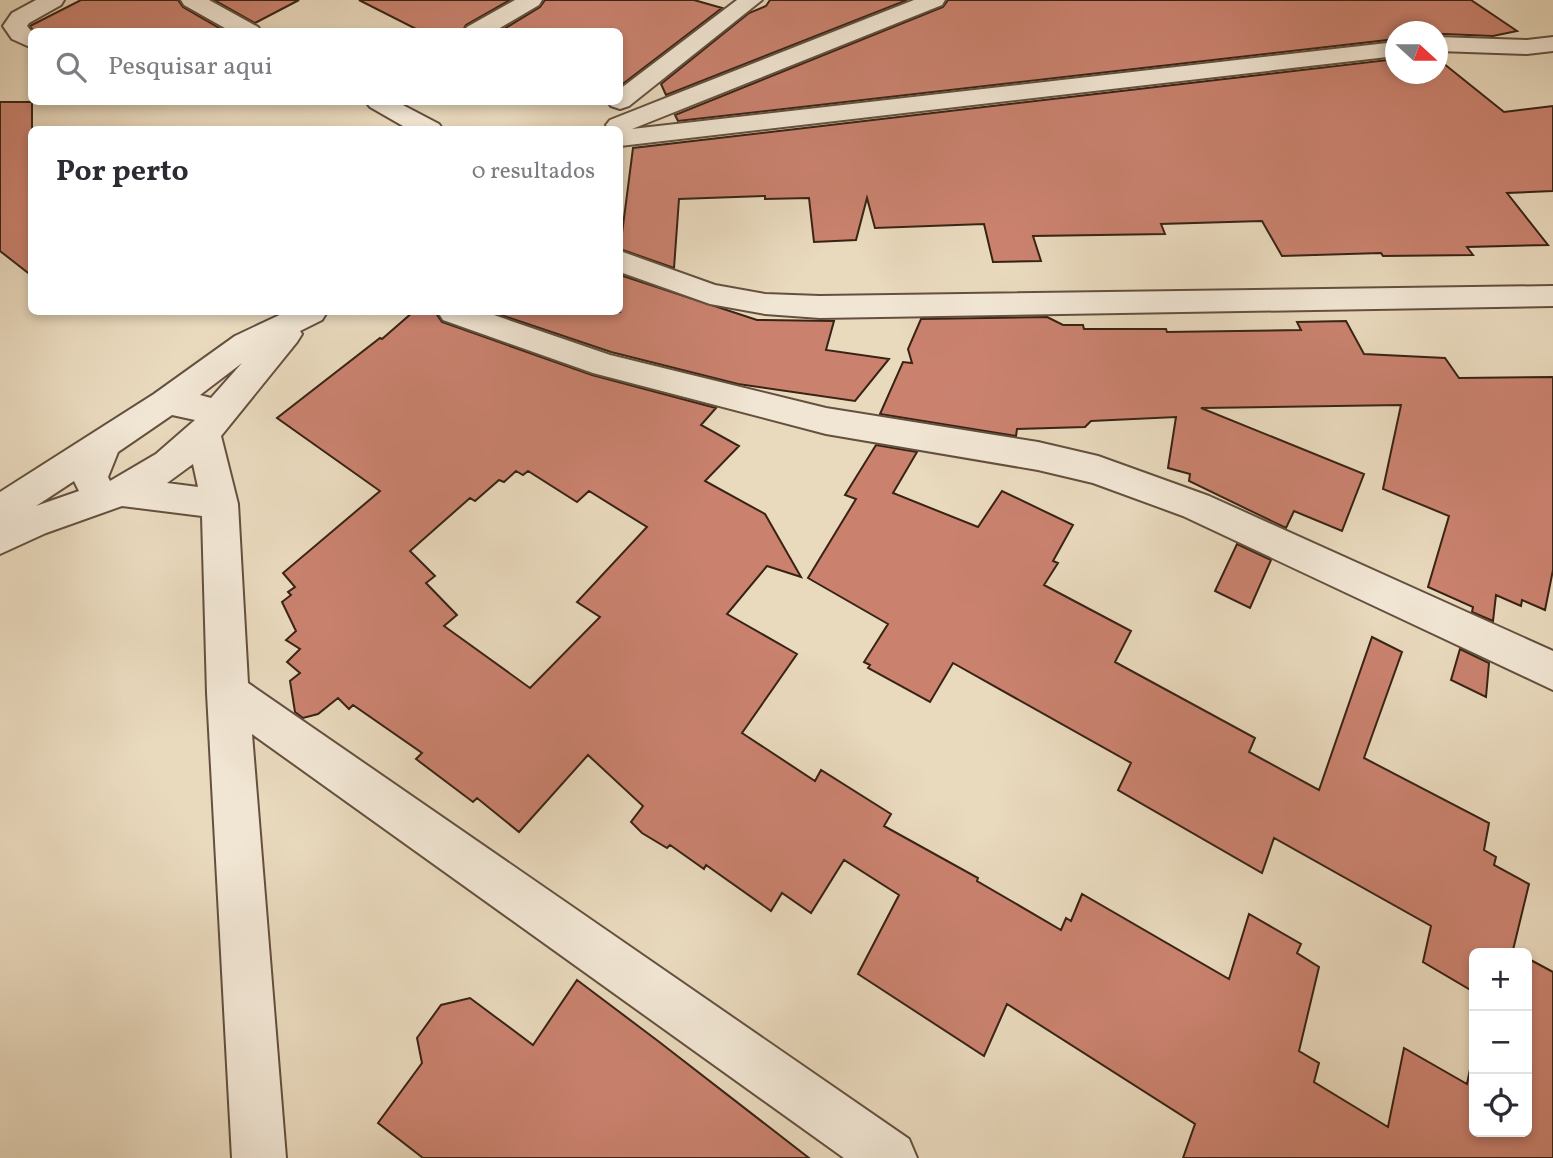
<!DOCTYPE html>
<html lang="pt">
<meta charset="utf-8">
<style>
body{margin:0;font-family:Vollkorn,serif;background:#f2f2f3;color:#2b2b33}
.controls{position:absolute;right:21px;bottom:21px;display:grid;overflow:hidden;border-radius:10px;box-shadow:0 4px 10px #0003}
.controls button{width:63px;height:63px;display:grid;place-items:center;padding:0;border:0;border-bottom:2px solid #e1e1e2;background:#fff;color:#2b2b33;font:35px sans-serif}
.compass{position:absolute;left:1385px;top:21px;width:63px;height:63px;border-radius:50%;background:#fff;box-shadow:0 4px 10px #0003;rotate:111deg}
.list{margin:0;padding:0;list-style:none}
h2{display:flex;justify-content:space-between;align-items:center;height:91px;margin:0;padding:0 28px;font-size:30px}
h2 small{font-size:23px;font-weight:400;color:#7c7c81}
.icon{flex:none;width:38px;height:38px;fill:none;stroke:currentColor;stroke-width:2;stroke-linecap:round;stroke-linejoin:round}
.map{position:relative;flex:none;width:1553px;height:1158px;overflow:hidden}
.search{position:absolute;background:#fff;box-shadow:0 4px 10px #0003;left:28px;top:28px;width:595px;height:77px;display:flex;align-items:center;gap:18px;box-sizing:border-box;padding:0 24px;border-radius:10px;color:#7c7c81;font-size:26px}
.panel{position:absolute;background:#fff;box-shadow:0 4px 10px #0003;left:28px;top:126px;width:595px;height:189px;border-radius:10px}
.map>svg:first-child{display:block}
.building{fill:#ca826f;stroke:#382314;stroke-width:2;fill-rule:evenodd}
.lines{fill:none;stroke-linecap:round;stroke-linejoin:round}
.minor-casing{stroke:#64503e;stroke-width:4}
.minor{fill:#f1e6d4;fill-rule:evenodd}
</style>
<div class="map">
<svg width="1553" height="1158" viewBox="0 0 1553 1158">
<rect width="100%" height="100%" fill="#e9d9bd"/>
<filter id="stains"><feTurbulence type="fractalNoise" baseFrequency=".00286" numOctaves="4"/><feColorMatrix values="0 0 0 0 .2 0 0 0 0 .09 0 0 0 0 .02 0 0 0 .5 -.17"/></filter>
<radialGradient id="worn" r=".72"><stop offset=".6" stop-color="#630" stop-opacity="0"/><stop offset="1" stop-color="#630" stop-opacity=".3"/></radialGradient>
<!-- building -->
<path class="building" d="M 81,0 L 178,0 L 183,7 L 226,32 L 34,32 L 30,26 Z
M 214,0 L 299,0 L 255,23 Z
M 359,0 L 510,0 L 466,25 L 462,32 L 422,32 Z
M 545,0 L 694,0 L 722,8 L 620,86 L 620,32 L 499,32 L 540,7 Z
M 770,0 L 907,0 L 666,95 L 661,84 L 749,13 L 766,6 Z
M 948,0 L 1471,0 L 1517,31 L 1493,36 L 1396,32 L 1396,39 L 678,121 L 675,115 L 943,7 Z
M 1396,59 L 1396,74 L 1438,74 L 1438,59 L 1504,112 L 1553,106 L 1553,191 L 1507,193 L 1548,245 L 1467,247 L 1473,255 L 1383,256 L 1381,253 L 1282,256 L 1262,221 L 1161,224 L 1165,234 L 1033,236 L 1041,261 L 993,262 L 984,224 L 875,228 L 867,198 L 856,240 L 814,242 L 809,198 L 765,199 L 765,196 L 679,199 L 674,268 L 620,249 L 633,148 Z
M 0,102 L 32,102 L 32,276 L 0,251 Z
M 620,275 L 757,320 L 834,321 L 826,350 L 889,359 L 855,401 L 738,384 L 611,352 L 492,312 L 620,312 Z
M 413,312 L 435,312 L 442,322 L 592,375 L 716,408 L 701,425 L 739,446 L 705,481 L 765,514 L 801,577 L 767,566 L 727,614 L 797,654 L 742,733 L 815,781 L 821,770 L 891,814 L 884,826 L 978,878 L 977,881 L 1061,930 L 1066,918 L 1071,921 L 1082,894 L 1229,979 L 1249,914 L 1301,944 L 1297,953 L 1319,967 L 1299,1051 L 1319,1063 L 1314,1082 L 1388,1127 L 1404,1048 L 1467,1084 L 1474,1050 L 1474,1132 L 1527,1132 L 1527,958 L 1553,972 L 1553,1158 L 1183,1158 L 1195,1124 L 1007,1004 L 984,1056 L 858,974 L 899,895 L 844,860 L 811,913 L 782,893 L 771,911 L 706,865 L 704,869 L 670,845 L 667,848 L 642,833 L 631,822 L 643,806 L 588,755 L 519,832 L 477,798 L 473,802 L 416,759 L 422,753 L 353,705 L 349,709 L 338,698 L 318,714 L 303,718 L 295,712 L 290,681 L 300,673 L 287,662 L 300,649 L 286,640 L 296,631 L 282,602 L 291,595 L 288,592 L 295,587 L 283,573 L 380,491 L 277,418 L 380,338 L 382,339 ZM 516,471 L 523,475 L 528,471 L 577,502 L 589,491 L 647,527 L 577,602 L 600,617 L 530,688 L 444,626 L 457,615 L 426,583 L 435,576 L 410,551 L 470,498 L 475,501 L 499,480 L 504,482 Z
M 1047,317 L 1063,325 L 1083,325 L 1084,329 L 1166,329 L 1167,332 L 1301,330 L 1297,322 L 1346,321 L 1364,354 L 1445,358 L 1459,378 L 1553,377 L 1553,570 L 1545,610 L 1522,600 L 1521,606 L 1496,595 L 1493,621 L 1472,612 L 1473,607 L 1428,587 L 1449,516 L 1383,489 L 1401,405 L 1201,408 L 1364,474 L 1342,531 L 1294,511 L 1286,528 L 1189,481 L 1190,474 L 1168,468 L 1176,417 L 1091,421 L 1085,427 L 1017,429 L 1016,436 L 880,414 L 903,362 L 912,363 L 908,349 L 921,319 Z
M 876,445 L 917,452 L 893,493 L 978,527 L 1002,491 L 1073,525 L 1053,561 L 1058,563 L 1044,585 L 1131,631 L 1115,662 L 1255,738 L 1249,752 L 1319,790 L 1372,637 L 1402,652 L 1364,758 L 1489,823 L 1484,850 L 1496,857 L 1494,865 L 1529,884 L 1513,950 L 1519,953 L 1474,953 L 1474,992 L 1423,962 L 1431,926 L 1274,838 L 1262,873 L 1118,790 L 1131,763 L 953,663 L 930,702 L 868,668 L 870,665 L 864,662 L 888,624 L 808,578 L 856,499 L 845,495 Z
M 1237,544 L 1271,560 L 1250,608 L 1215,591 Z
M 1460,649 L 1489,663 L 1486,697 L 1451,680 Z
M 577,980 L 658,1041 L 809,1158 L 423,1158 L 378,1123 L 422,1063 L 417,1038 L 441,1005 L 470,998 L 533,1045 Z"/>
<g class="lines">
<defs>
<path id="minor" d="M 36,0 L 64,0 L 61,5 L 29,23 L 27,26 L 32,32 L 32,48 L 12,39 L 3,26 L 12,13 Z
M 181,0 L 209,0 L 258,27 L 261,32 L 232,32 L 184,5 Z
M 515,0 L 542,0 L 539,5 L 493,32 L 464,32 L 467,27 Z
M 737,0 L 762,0 L 629,106 L 620,109 L 611,106 L 608,102 L 620,102 L 620,89 Z
M 914,0 L 945,0 L 942,5 L 632,129 L 1396,42 L 1396,56 L 620,146 L 620,130 L 609,130 L 606,125 L 610,120 Z
M 1438,37 L 1527,40 L 1553,37 L 1553,51 L 1527,54 L 1438,51 Z
M 366,102 L 397,102 L 439,124 L 443,130 L 410,130 L 370,107 Z
M 620,251 L 715,285 L 765,294 L 820,296 L 1553,286 L 1553,306 L 820,318 L 765,314 L 710,304 L 620,272 Z
M 286,312 L 327,312 L 322,320 L 300,331 L 302,334 L 297,342 L 221,436 L 238,504 L 248,683 L 909,1139 L 917,1158 L 844,1158 L 252,734 L 286,1158 L 232,1158 L 207,693 L 202,516 L 122,506 L 46,533 L 0,554 L 0,492 L 154,394 L 235,336 ZM 242,363 L 211,398 L 200,395 ZM 172,415 L 195,420 L 156,454 L 110,481 L 108,477 L 118,452 ZM 193,464 L 198,487 L 167,483 ZM 74,481 L 79,491 L 36,506 Z
M 438,312 L 485,312 L 610,355 L 826,408 L 1038,442 L 1098,456 L 1209,496 L 1553,651 L 1553,690 L 1183,516 L 1093,483 L 1038,470 L 826,434 L 593,373 L 443,320 Z"/>
</defs>
<!-- minor casing -->
<use href="#minor" class="minor-casing"/>
<!-- minor -->
<use href="#minor" class="minor"/>
</g>
<rect width="100%" height="100%" filter="url(#stains)"/>
<rect width="100%" height="100%" fill="url(#worn)"/>
</svg>
<div class="controls">
<button>+</button>
<button>−</button>
<button><svg class="icon" aria-label="locate" viewBox="0 0 24 24"><circle cx="12" cy="12" r="6"/><path d="M12 2v4M12 18v4M2 12h4M18 12h4"/></svg></button>
</div>
<svg class="compass" viewBox="-18 -18 36 36"><path d="M0-13l5 13h-10z" fill="#e53935"/><path d="M0 13l5-13h-10z" fill="#7c7c81"/></svg>
<div class="search"><svg class="icon" aria-label="search" viewBox="0 0 24 24"><circle cx="10" cy="10" r="6"/><path d="M15 15l6 6"/></svg>Pesquisar aqui</div>
<section class="panel">
<h2>Por perto<small>0 resultados</small></h2>
<ul class="list">
</ul>
</section>
</div>
